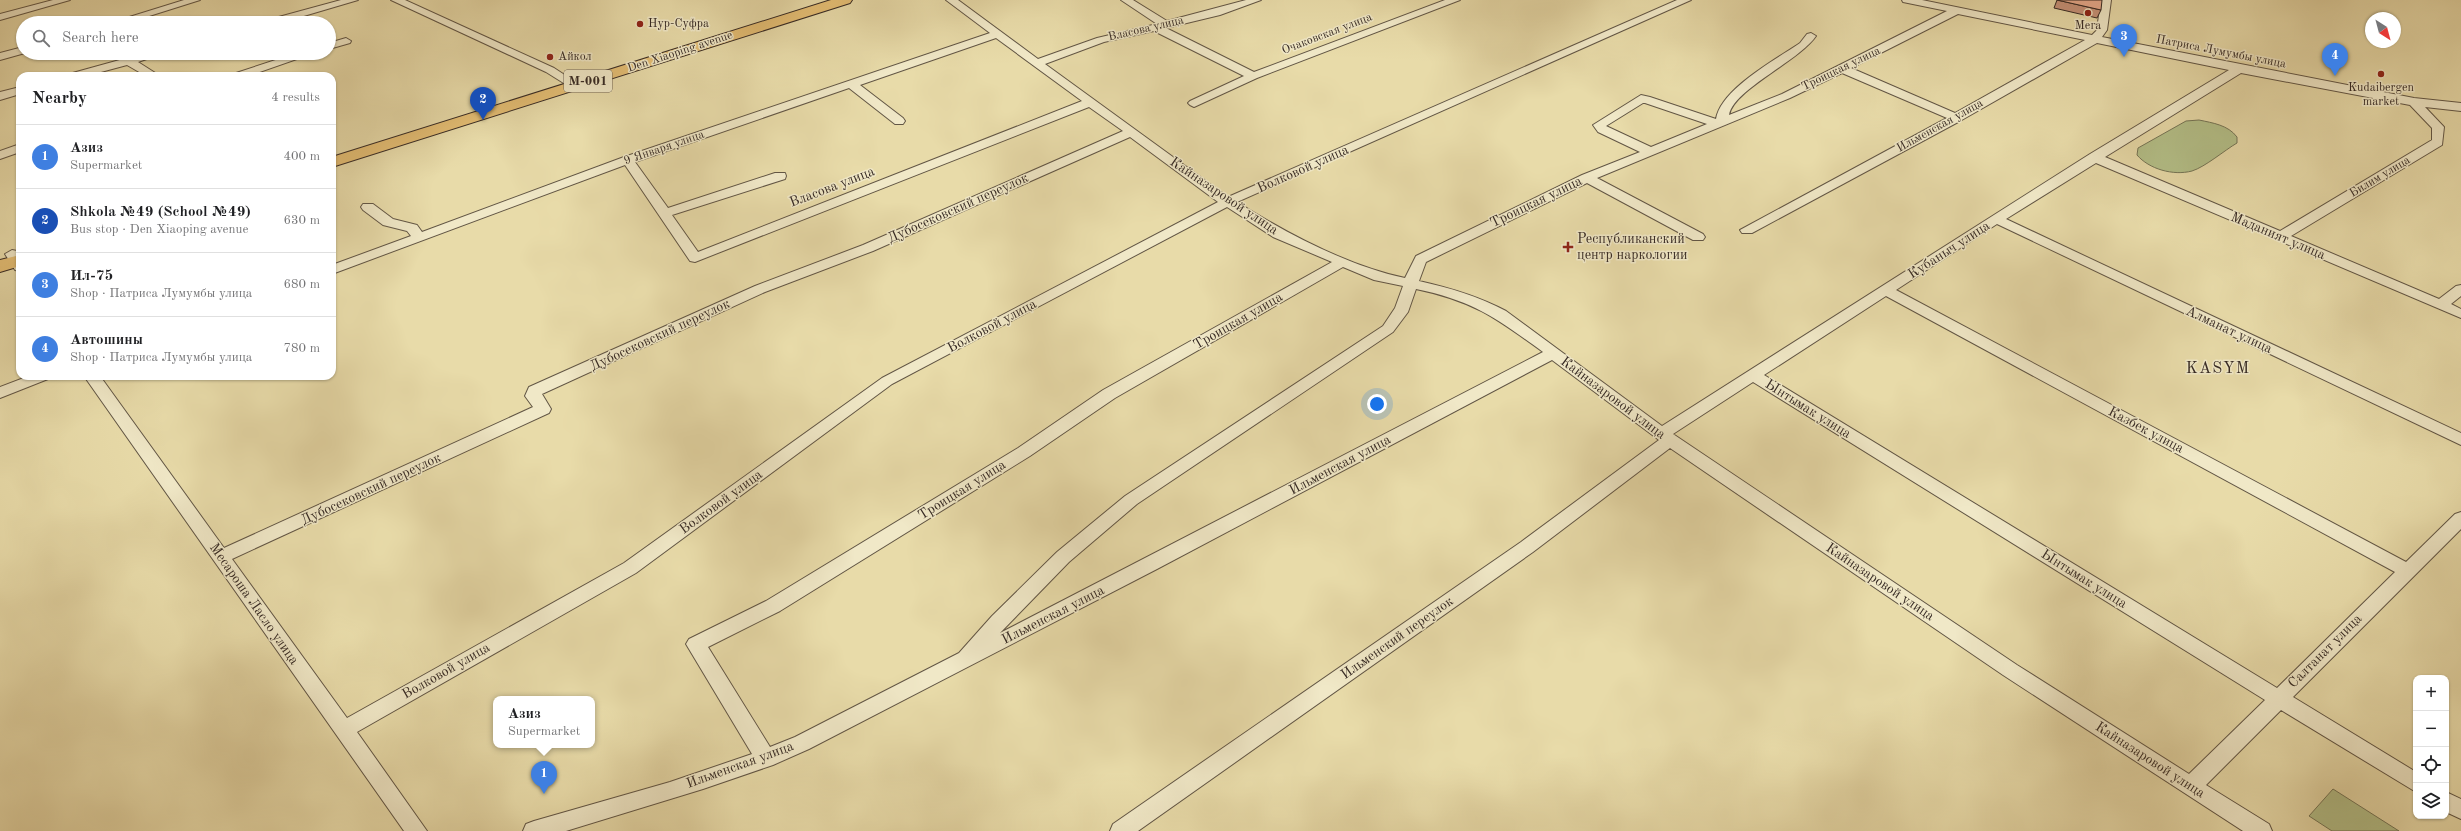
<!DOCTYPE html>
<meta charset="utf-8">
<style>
body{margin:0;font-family:"Old Standard TT",serif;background:#f6f6f6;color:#202124}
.controls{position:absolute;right:12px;bottom:12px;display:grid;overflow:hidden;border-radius:8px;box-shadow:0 1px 3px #0004}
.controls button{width:36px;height:36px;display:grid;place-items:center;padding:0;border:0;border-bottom:1px solid #e0e0e0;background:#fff;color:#202124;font:20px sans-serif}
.compass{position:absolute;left:2365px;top:12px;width:36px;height:36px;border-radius:50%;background:#fff;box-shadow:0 1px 3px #0004;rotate:144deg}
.you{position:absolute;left:1377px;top:404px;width:14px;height:14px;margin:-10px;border:3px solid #fff;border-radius:50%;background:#1a73e8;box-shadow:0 0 0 6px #1a73e833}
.badge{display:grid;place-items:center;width:26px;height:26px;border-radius:50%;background:#d93025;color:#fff;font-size:13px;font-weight:700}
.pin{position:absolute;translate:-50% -33px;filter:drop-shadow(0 1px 2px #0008)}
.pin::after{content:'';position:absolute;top:21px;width:14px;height:12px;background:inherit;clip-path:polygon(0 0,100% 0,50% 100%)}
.popup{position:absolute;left:493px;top:696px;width:102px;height:52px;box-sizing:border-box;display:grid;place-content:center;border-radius:8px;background:#fff;filter:drop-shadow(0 1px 3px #0005);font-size:13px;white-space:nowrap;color:#757577}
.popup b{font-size:15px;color:#202124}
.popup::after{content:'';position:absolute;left:50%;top:100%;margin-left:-8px;border:8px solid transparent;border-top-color:#fff}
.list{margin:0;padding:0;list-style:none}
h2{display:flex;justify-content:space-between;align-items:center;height:52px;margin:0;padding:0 16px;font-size:17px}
h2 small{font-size:13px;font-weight:400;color:#757577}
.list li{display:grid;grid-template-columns:26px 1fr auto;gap:12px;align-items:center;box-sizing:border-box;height:64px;padding:0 16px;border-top:1px solid #e0e0e0}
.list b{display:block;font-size:15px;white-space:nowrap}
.list p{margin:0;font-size:13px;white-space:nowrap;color:#757577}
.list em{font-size:13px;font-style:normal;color:#757577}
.icon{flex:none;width:22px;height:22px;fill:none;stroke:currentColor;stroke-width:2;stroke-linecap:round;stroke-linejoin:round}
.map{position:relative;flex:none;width:2461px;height:831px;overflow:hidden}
.search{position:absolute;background:#fff;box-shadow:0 1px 3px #0004;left:16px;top:16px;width:320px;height:44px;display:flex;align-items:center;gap:10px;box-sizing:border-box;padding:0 14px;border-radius:22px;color:#757577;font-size:15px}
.panel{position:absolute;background:#fff;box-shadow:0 1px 3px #0004;left:16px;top:72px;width:320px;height:308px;border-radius:12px}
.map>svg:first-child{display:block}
.green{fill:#b4c089;stroke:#757556}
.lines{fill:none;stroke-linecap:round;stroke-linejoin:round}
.minor-casing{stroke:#625645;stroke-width:2}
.major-casing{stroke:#362a24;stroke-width:2}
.minor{fill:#f0e8c7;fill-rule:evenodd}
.major{fill:#e4be74;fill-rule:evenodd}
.wall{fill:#c7937a;stroke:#362a24}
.building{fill:#e7ab8e;stroke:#362a24}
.poi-dot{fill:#8f2418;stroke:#f0e8c7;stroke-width:1.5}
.labels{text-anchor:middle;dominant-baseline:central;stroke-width:3;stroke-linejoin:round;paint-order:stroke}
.far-poi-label{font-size:12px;fill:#362a24;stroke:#f0e8c7;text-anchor:start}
.far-street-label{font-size:12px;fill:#362a24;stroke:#f0e8c7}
.shield{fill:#f0e8c7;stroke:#6e6355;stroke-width:1}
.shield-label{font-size:13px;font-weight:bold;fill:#362a24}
.street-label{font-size:14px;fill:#362a24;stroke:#f0e8c7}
.poi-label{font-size:14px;fill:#362a24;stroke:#f0e8c7;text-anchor:start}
.quarter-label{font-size:16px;letter-spacing:1px;fill:#362a24;stroke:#f0e8c7}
</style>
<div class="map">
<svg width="2461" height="831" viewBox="0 0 2461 831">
<rect width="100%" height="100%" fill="#e8dba9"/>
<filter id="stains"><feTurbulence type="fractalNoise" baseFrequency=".005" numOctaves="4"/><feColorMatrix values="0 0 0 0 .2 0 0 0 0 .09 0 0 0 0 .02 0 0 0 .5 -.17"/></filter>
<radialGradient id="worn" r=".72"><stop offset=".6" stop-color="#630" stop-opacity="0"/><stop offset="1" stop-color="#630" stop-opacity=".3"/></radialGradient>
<!-- green -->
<path class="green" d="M 2199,120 C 2213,123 2228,125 2237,137 L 2237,143 C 2225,150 2205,167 2192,171 C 2173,176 2149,169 2137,155 L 2138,148 L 2186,121 Z
M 2333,789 L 2399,831 L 2332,831 L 2309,816 Z"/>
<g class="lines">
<defs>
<path id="minor" d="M 53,0 L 70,0 L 0,20 L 0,14 Z
M 184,0 L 200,0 L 127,23 L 110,23 Z
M 341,0 L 358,0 L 280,23 L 263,23 L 264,21 Z
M 391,0 L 405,0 L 554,68 L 580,85 L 574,88 L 570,87 L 546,72 Z
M 946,0 L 958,0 L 1038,59 L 1097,38 L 1157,24 L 1121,0 L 1133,0 L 1167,21 L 1246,0 L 1261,0 L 1220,15 L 1166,28 L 1254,72 L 1445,0 L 1460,0 L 1257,78 L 1194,107 L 1190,105 L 1188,103 L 1190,101 L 1244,76 L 1154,31 L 1104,42 L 1045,64 L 1228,197 L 1677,0 L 1691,0 L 1237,202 C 1286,233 1348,266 1405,278 L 1416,256 L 1582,175 L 1640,152 L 1598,132 L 1593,125 L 1641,95 L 1650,97 L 1716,119 C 1721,89 1775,60 1800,43 L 1807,34 L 1811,33 L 1816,36 C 1799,61 1733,90 1729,115 L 1782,94 L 1947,11 L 1903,2 L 1902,0 L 1922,0 L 2092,35 L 2097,30 L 2101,0 L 2111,0 L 2107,30 L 2102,37 L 2414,98 L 2461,103 L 2461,111 L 2425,107 L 2444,127 L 2442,145 L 2291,236 L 2439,299 L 2456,286 L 2461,285 L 2461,296 L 2451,304 L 2461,309 L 2461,318 L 2096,163 L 2006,219 L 2461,433 L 2461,445 L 1997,224 L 1896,290 L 2406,562 L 2455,514 L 2461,512 L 2461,529 L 2293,697 L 2416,772 L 2416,792 L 2281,710 L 2206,785 L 2269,824 L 2272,831 L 2243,831 L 2003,675 L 1670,448 L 1533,552 L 1138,831 L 1110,831 L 1113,824 L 1521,542 L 1659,440 L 1552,360 L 1157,569 L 809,749 L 773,765 L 703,789 L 566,831 L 523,831 L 526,824 L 534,821 L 670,782 L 752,754 L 686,644 L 689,639 L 766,601 L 1018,448 L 1103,390 L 1332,262 L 1273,237 L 1227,207 L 892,384 L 636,573 L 357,732 L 427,831 L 404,831 L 84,376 L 100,376 L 224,548 L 533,407 L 525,396 L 529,387 L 755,286 L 863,245 L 1123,131 L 1089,107 L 695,262 L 690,261 L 625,165 L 332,274 L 332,265 L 411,236 L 407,231 L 383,225 L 363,210 L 361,207 L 363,204 L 373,204 L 393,219 L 417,225 L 422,232 L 624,157 L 990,33 ZM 1958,14 L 2085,40 L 1955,113 L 1851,68 ZM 996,38 L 1082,101 L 698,252 L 672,215 L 785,179 L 786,176 L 785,173 L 775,173 L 668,208 L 635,162 L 849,88 L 895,124 L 903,124 L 905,121 L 903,118 L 860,85 ZM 2097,43 L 2229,70 L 2090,154 L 1662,426 L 1506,311 C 1478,296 1450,288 1419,281 L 1426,262 L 1587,183 L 1693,240 L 1703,240 L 1705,237 L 1703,234 L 1597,178 L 1790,98 L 1842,73 L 1947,118 L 1740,230 L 1742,233 L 1752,233 L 1960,121 ZM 2241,73 L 2410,105 L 2432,128 L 2432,140 L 2280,231 L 2105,157 ZM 1643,103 L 1645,103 L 1707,124 L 1651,147 L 1606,126 ZM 1130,137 L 1218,202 L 882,378 L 624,563 L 347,718 L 232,559 L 549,413 L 551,409 L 542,394 L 765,292 L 873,251 ZM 1343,267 L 1374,280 L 1403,286 L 1395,308 L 1383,326 L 1125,496 L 1057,552 L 992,616 L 959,653 L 795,737 L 770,747 L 708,647 L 780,611 L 1030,456 L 1115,398 ZM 1416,289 C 1474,301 1496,318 1543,352 L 1000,633 L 1069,562 L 1137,504 L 1393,332 L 1408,312 ZM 1886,296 L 2395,572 L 2277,688 L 1764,375 ZM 1753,382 L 2265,700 L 2189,774 L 2017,665 L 1673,434 Z
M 346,38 L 351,41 L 350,43 L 329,49 L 329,43 Z
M 23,47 L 25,53 L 0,60 L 0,53 Z
M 145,53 L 164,53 L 138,62 L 160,76 L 146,76 L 127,65 L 86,76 L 67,76 L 69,74 Z
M 297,53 L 314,53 L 248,76 L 231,76 L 233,74 Z
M 20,87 L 20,94 L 0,100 L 0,92 Z
M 20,144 L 20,152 L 0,159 L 0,151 Z
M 12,250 L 17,251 L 20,256 L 20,271 L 15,270 L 5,254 Z
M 29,376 L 51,376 L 48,379 L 0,398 L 0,387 Z
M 2446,792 L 2461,799 L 2461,819 L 2446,812 Z"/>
<path id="major" d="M 831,0 L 852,0 L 850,3 L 332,167 L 332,157 Z
M 20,255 L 20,266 L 0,272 L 0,260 Z"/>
</defs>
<!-- minor casing -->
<use href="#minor" class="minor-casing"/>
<!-- major casing -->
<use href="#major" class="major-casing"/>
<!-- minor -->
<use href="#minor" class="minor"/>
<!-- major -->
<use href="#major" class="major"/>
</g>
<!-- wall -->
<path class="wall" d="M 2057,0 L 2101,10 L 2097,18 L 2054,8 Z"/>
<!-- building -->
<path class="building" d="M 2057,0 L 2102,0 L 2101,10 Z"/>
<!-- markers -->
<g class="poi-dot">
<circle cx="2088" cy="13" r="4"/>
<circle cx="640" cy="24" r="4"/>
<circle cx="550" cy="57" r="4"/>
<circle cx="2381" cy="74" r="4"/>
<path d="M1566 241h4v4h4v4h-4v4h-4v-4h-4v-4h4z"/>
</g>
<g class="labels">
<!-- far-poi labels -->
<g class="far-poi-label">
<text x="648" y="24">Нур-Суфра</text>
<text x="2088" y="26" text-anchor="middle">Мега</text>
<text x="558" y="57">Айкол</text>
<text x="2381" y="88" text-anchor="middle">Kudaibergen<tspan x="2381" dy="14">market</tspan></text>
</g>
<!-- far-street labels -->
<g class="far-street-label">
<text transform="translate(1146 29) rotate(-13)">Власова улица</text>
<text transform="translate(1327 34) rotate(-21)">Очаковская улица</text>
<text transform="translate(680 52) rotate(-18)">Den Xiaoping avenue</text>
<text transform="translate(2221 52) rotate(11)">Патриса Лумумбы улица</text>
<text transform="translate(1841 69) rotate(-26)">Троицкая улица</text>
<text transform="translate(1940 126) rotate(-29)">Ильменская улица</text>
<text transform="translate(664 148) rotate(-19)">9 Января улица</text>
<text transform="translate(2380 177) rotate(-31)">Билим улица</text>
</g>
<!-- shield labels -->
<rect class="shield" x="564" y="70" width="48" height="22" rx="3"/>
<g class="shield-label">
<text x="588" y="81">M-001</text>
</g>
<!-- street labels -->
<g class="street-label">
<text transform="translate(1303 169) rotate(-24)">Волковой улица</text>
<text transform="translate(832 187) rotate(-21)">Власова улица</text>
<text transform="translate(1224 196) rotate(34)">Кайназаровой улица</text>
<text transform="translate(1536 202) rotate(-26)">Троицкая улица</text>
<text transform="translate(958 208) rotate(-24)">Дубосековский переулок</text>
<text transform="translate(2278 236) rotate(23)">Маданият улица</text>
<text transform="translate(1949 250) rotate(-33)">Кубаныч улица</text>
<text transform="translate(1238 321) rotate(-30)">Троицкая улица</text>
<text transform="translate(992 326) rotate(-28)">Волковой улица</text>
<text transform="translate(2229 330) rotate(25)">Алманат улица</text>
<text transform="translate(660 335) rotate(-25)">Дубосековский переулок</text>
<text transform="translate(1613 398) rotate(37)">Кайназаровой улица</text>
<text transform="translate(1808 409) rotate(32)">Ынтымак улица</text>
<text transform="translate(2146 430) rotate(28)">Казбек улица</text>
<text transform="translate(1340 465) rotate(-28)">Ильменская улица</text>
<text transform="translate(371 489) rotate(-25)">Дубосековский переулок</text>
<text transform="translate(962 490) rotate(-32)">Троицкая улица</text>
<text transform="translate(721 502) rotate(-36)">Волковой улица</text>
<text transform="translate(2084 579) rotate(32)">Ынтымак улица</text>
<text transform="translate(1880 582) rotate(34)">Кайназаровой улица</text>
<text transform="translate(254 604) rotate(55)">Месароша Ласло улица</text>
<text transform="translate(1053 615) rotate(-27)">Ильменская улица</text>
<text transform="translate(1397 638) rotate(-35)">Ильменский переулок</text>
<text transform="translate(2325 651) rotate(-45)">Салтанат улица</text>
<text transform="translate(446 671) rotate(-30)">Волковой улица</text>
<text transform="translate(2150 760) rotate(33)">Кайназаровой улица</text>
<text transform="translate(740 765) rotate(-20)">Ильменская улица</text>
</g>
<!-- poi labels -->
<g class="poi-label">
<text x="1577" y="239">Республиканский<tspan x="1577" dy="16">центр наркологии</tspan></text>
</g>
<!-- quarter labels -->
<g class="quarter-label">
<text x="2218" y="369">KASYM</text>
</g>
</g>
<rect width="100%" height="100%" filter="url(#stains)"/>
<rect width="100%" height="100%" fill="url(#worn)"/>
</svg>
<div class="controls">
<button>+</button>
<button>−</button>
<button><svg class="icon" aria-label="locate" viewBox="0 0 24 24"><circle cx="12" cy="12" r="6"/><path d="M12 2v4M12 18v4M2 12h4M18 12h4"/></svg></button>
<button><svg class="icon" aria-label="layers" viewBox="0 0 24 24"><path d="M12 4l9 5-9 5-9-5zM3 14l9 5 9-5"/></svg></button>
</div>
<svg class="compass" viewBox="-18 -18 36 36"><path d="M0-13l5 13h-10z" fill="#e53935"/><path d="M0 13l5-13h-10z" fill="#757577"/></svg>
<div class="you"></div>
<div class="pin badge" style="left:544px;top:794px;background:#3f7fe0">1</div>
<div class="popup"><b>Азиз</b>Supermarket</div>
<div class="pin badge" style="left:483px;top:120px;background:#1a4fb4">2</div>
<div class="pin badge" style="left:2124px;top:57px;background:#3f7fe0">3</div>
<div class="pin badge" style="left:2335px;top:76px;background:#3f7fe0">4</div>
<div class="search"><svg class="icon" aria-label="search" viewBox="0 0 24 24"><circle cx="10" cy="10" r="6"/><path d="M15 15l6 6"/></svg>Search here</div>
<section class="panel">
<h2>Nearby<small>4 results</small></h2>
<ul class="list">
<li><span class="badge" style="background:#3f7fe0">1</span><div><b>Азиз</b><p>Supermarket</p></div><em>400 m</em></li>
<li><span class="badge" style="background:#1a4fb4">2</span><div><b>Shkola №49 (School №49)</b><p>Bus stop · Den Xiaoping avenue</p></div><em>630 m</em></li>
<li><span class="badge" style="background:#3f7fe0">3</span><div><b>Ил-75</b><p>Shop · Патриса Лумумбы улица</p></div><em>680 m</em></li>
<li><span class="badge" style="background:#3f7fe0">4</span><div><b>Автошины</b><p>Shop · Патриса Лумумбы улица</p></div><em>780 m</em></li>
</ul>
</section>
</div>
